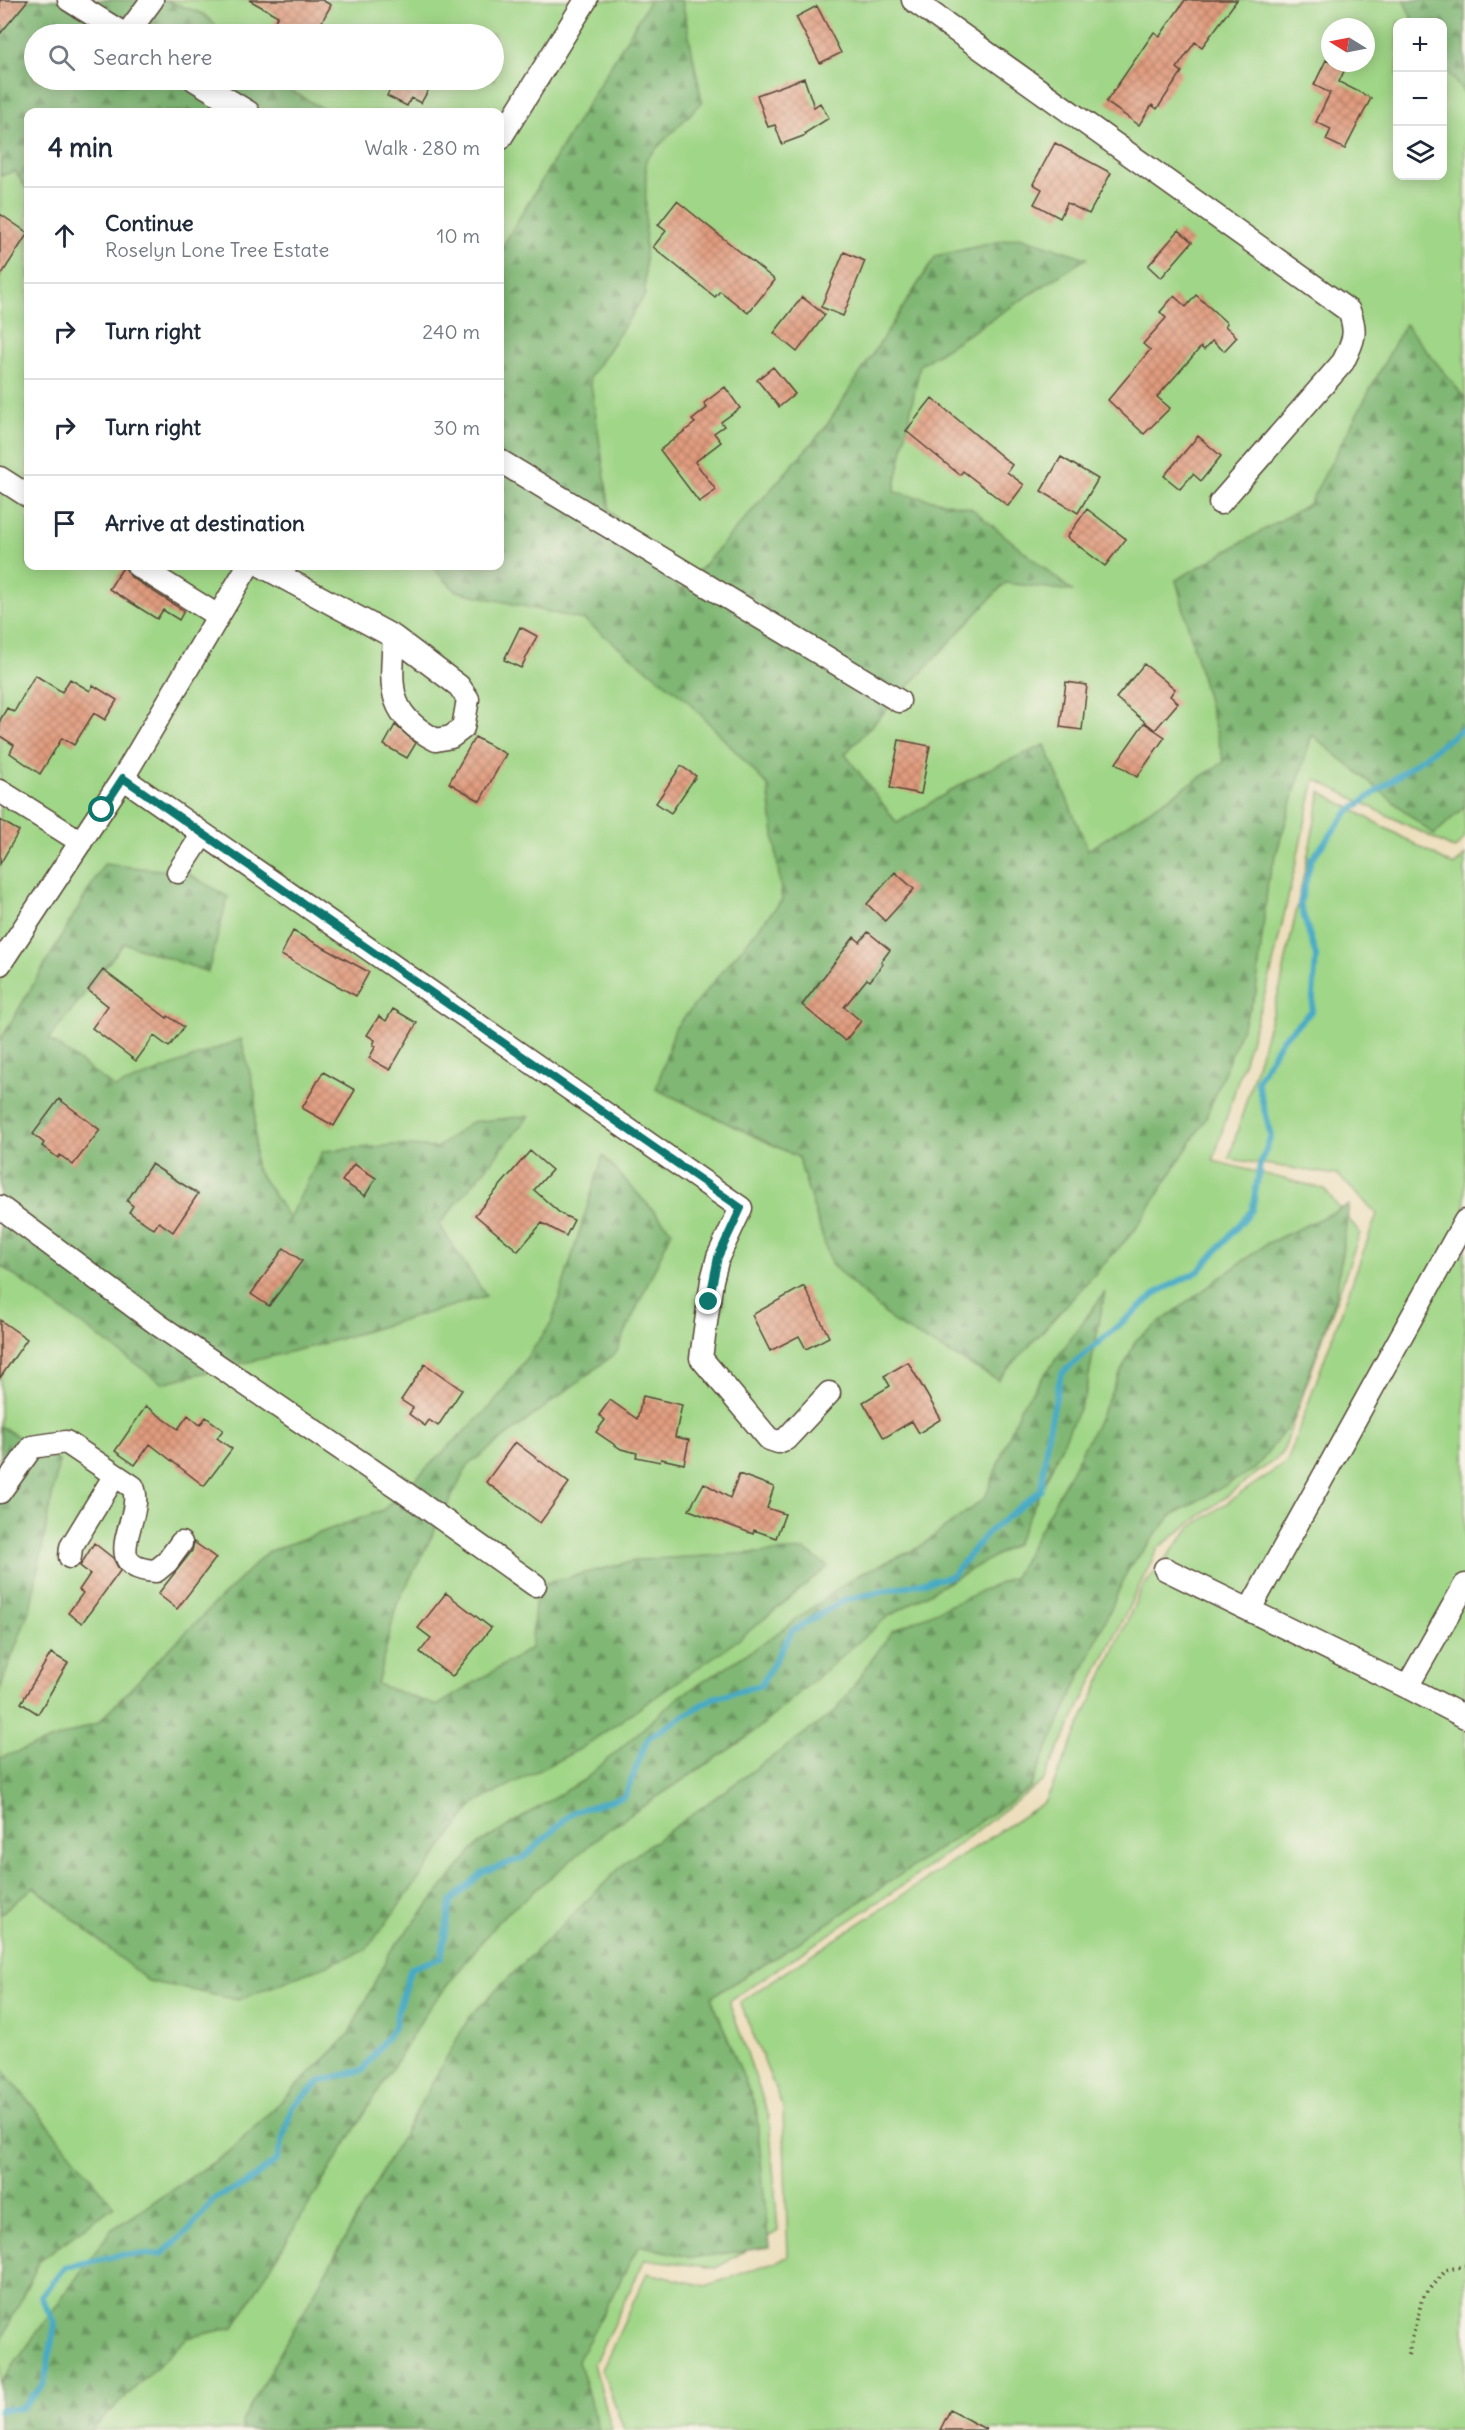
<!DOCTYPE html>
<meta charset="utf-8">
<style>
body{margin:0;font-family:Delius,sans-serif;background:#f6f6f7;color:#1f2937}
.controls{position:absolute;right:18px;top:18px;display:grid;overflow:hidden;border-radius:12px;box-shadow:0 3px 15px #0003}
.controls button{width:54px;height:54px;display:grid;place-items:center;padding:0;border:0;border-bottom:2px solid #e0e1e3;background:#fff;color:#1f2937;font:30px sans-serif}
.compass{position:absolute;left:1321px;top:18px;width:54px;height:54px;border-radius:50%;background:#fff;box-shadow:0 3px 15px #0003;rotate:280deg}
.stop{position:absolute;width:18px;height:18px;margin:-14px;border:4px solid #0f766e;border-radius:50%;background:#fff}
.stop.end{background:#0f766e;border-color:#fff;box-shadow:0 2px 6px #0008}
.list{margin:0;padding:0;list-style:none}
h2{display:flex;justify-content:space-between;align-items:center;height:78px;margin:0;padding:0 24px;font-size:26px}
h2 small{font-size:20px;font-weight:400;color:#747a83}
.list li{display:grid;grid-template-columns:39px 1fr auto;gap:18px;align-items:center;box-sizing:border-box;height:96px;padding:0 24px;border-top:2px solid #e0e1e3}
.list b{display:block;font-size:22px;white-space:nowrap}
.list p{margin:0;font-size:20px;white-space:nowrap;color:#747a83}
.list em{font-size:20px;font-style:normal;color:#747a83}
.icon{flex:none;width:33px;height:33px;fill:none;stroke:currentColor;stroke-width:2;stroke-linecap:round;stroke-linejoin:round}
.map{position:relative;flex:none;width:1465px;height:2430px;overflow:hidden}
.search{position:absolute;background:#fff;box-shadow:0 3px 15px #0003;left:24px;top:24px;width:480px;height:66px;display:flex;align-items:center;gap:15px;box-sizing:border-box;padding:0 21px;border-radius:33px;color:#747a83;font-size:22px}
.panel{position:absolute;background:#fff;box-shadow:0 3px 15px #0003;left:24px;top:108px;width:480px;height:462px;border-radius:12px}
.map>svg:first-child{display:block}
.green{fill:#a0d687;stroke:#6e8052;stroke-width:1.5;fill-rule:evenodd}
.forest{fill:url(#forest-firs);stroke:#5e7049;stroke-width:1.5}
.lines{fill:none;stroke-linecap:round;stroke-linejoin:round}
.stream{stroke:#46aac5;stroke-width:6}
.building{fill:url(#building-cross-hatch)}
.minor-casing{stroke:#564536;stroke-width:25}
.path{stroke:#564536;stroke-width:4;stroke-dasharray:1.5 4.5;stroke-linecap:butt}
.minor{stroke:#fff;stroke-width:22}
.route{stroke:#0f766e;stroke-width:8}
</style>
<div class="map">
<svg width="1465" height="2430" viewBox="0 0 1465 2430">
<defs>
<pattern id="forest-firs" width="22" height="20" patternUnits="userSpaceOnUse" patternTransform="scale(1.5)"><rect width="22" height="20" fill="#80b774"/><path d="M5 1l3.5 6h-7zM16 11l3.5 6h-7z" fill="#6a955f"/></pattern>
<pattern id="building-cross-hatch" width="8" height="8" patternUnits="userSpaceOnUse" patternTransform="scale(1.5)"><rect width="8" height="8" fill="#e09b7e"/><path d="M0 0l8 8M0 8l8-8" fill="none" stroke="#b77f67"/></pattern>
</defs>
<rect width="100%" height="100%" fill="#f7f3e8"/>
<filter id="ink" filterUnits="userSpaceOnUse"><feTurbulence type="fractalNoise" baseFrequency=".0167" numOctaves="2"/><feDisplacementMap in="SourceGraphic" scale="12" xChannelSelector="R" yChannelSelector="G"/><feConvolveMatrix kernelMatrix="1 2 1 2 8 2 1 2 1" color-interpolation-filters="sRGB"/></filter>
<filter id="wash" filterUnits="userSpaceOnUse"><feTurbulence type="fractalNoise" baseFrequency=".008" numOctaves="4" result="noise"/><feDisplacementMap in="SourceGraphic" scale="24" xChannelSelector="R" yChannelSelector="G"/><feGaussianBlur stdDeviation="1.35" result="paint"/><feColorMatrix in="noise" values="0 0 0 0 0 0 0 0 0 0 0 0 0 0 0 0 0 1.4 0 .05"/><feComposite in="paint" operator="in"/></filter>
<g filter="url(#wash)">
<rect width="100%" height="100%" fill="#eddfbd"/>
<!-- green -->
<path class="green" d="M 0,0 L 1465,0 L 1465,837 L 1455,849 L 1315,779 L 1270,977 L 1213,1161 L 1324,1189 L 1360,1233 L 1282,1454 L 1158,1548 L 1043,1781 L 912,1879 L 729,2001 L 769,2117 L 778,2231 L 716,2268 L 645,2259 L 594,2364 L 612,2430 L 0,2430 ZM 1398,22 L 1442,22 L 1442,176 L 1398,176 ZM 1330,27 L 1366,27 L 1366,63 L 1330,63 ZM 34,34 L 494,34 L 494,80 L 34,80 ZM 28,112 L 500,112 L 500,566 L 28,566 Z
M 1321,792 L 1454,866 L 1465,855 L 1465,2430 L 624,2430 L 602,2370 L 647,2273 L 706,2286 L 788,2257 L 783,2108 L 740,2002 L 1046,1801 L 1142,1588 L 1191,1527 L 1287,1462 L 1377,1214 L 1338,1175 L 1229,1159 L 1281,984 Z"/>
<!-- forest -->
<path class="forest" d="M 0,0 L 165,0 L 203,14 L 225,34 L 34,34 L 34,80 L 272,80 L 329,112 L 28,112 L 28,191 L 15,171 L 0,176 Z
M 650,0 L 682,0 L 702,102 L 646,159 L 645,295 L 590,377 L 610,511 L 681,591 L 825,428 L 936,256 L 1019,237 L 1087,258 L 920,365 L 894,492 L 971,508 L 1072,591 L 1005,583 L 845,754 L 897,823 L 982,772 L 1045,745 L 1088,850 L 1224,762 L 1176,580 L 1309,504 L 1405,324 L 1465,398 L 1465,806 L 1434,835 L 1312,735 L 1268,881 L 1256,993 L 1205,1120 L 1135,1230 L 998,1380 L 896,1324 L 831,1264 L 798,1157 L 656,1089 L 675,1028 L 782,900 L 768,786 L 687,700 L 584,620 L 456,591 L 431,566 L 500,566 L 500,250 Z
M 1403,0 L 1465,0 L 1465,94 L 1443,66 L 1442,22 L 1414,22 Z
M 104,864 L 187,873 L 228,897 L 208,972 L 124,943 L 49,1039 L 115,1088 L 241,1039 L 255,1092 L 255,1167 L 289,1218 L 323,1151 L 396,1145 L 437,1148 L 471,1122 L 529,1116 L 439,1225 L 486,1296 L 322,1344 L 162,1383 L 0,1265 L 0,1041 Z
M 603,1156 L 672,1231 L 616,1353 L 468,1465 L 397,1604 L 377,1684 L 437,1706 L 531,1648 L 537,1585 L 638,1560 L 805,1550 L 828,1567 L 738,1640 L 580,1749 L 475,1803 L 366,1950 L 238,2000 L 148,1981 L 34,1887 L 0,1914 L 0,1758 L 98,1723 L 155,1663 L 267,1552 L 383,1510 L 493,1404 L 551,1324 Z
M 1349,1205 L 1336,1295 L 1294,1419 L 1255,1469 L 1172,1515 L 1129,1568 L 1030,1788 L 792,1947 L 711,1997 L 756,2108 L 769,2247 L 692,2258 L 639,2245 L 578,2361 L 599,2430 L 242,2430 L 242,2421 L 470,2016 L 627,1861 L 836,1711 L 892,1631 L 1014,1577 L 1095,1427 L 1136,1340 L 1266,1244 Z
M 1105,1292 L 1085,1396 L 1016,1544 L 887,1617 L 748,1737 L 610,1828 L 499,1920 L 427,2011 L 234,2327 L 187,2338 L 91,2430 L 0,2430 L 0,2384 L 111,2230 L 229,2152 L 347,2037 L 390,1952 L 477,1845 L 584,1780 L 679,1697 L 765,1642 L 856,1576 L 918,1548 L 985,1498 L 1020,1408 Z
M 0,1426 L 59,1461 L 31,1605 L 0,1689 Z
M 0,2066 L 114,2206 L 40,2260 L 0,2343 Z"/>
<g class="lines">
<!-- stream -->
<path class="stream" d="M 0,2410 L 22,2408 L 44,2384 L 55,2324 L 41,2297 L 65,2267 L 119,2255 L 162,2254 L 191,2228 L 215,2198 L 244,2185 L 277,2160 L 292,2107 L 321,2081 L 363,2070 L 395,2026 L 398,2009 L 411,1968 L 441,1958 L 451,1901 L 483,1872 L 523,1858 L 573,1812 L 625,1796 L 648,1738 L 713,1698 L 761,1685 L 792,1631 L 844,1600 L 952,1576 L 987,1533 L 1041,1490 L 1047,1439 L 1061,1374 L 1158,1292 L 1199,1271 L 1252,1210 L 1260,1165 L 1271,1136 L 1257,1081 L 1282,1039 L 1312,1011 L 1316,956 L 1300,904 L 1311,860 L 1347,813 L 1465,727"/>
</g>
<g id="blocks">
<!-- building -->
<path class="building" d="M 0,0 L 28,0 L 0,34 Z
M 249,0 L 322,0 L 331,5 L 315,34 L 292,34 L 273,24 L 278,16 Z
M 1185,0 L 1237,0 L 1202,47 L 1195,42 L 1177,68 L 1182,72 L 1157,109 L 1152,105 L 1139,125 L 1106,102 L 1154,32 L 1160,36 Z
M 817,6 L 841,53 L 820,63 L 796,17 Z
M 1326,60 L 1345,69 L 1339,82 L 1371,98 L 1345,149 L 1326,140 L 1331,129 L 1316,122 L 1330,93 L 1314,85 Z
M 804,78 L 814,107 L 820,103 L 829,118 L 805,133 L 806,135 L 782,144 L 775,125 L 768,127 L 757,95 Z
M 377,80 L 434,80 L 421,103 L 411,98 L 407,106 L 387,96 L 391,87 Z
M 1055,143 L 1111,173 L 1089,214 L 1067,203 L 1060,218 L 1034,204 L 1042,189 L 1033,184 Z
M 677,201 L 775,280 L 748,313 L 720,291 L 715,297 L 653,247 L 666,231 L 658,225 Z
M 0,214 L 28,233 L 0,277 Z
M 1179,230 L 1192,242 L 1161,278 L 1148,266 Z
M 844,252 L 865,261 L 843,316 L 821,307 Z
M 1196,295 L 1227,323 L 1225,326 L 1237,337 L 1224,351 L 1212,341 L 1204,350 L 1201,347 L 1157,397 L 1170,408 L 1144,434 L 1108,400 L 1150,350 L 1143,344 L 1166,318 L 1160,312 L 1174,296 L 1186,307 Z
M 802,297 L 825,315 L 797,352 L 774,333 Z
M 773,367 L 795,394 L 779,407 L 757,380 Z
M 725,387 L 740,408 L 721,422 L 724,426 L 714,433 L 721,442 L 695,462 L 716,490 L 699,502 L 660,450 L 695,423 L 692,420 L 707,408 L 704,403 Z
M 932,398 L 1012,465 L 1007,472 L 1024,485 L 1008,506 L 963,471 L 960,475 L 906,431 Z
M 1198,436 L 1221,456 L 1201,481 L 1193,474 L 1180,489 L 1164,476 Z
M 1061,457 L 1098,479 L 1078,513 L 1041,491 Z
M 1087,509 L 1126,539 L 1105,566 L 1067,537 Z
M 124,566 L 131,577 L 184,611 L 179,620 L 163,610 L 157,619 L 109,589 Z
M 520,627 L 537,636 L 521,668 L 504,660 Z
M 1144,664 L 1175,689 L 1170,696 L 1178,703 L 1155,730 L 1116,698 Z
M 35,675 L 62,692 L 70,679 L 90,691 L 93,685 L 117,700 L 105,720 L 94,713 L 74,745 L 62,738 L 40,774 L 10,753 L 14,745 L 0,736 L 0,720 L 7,708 L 14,712 Z
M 1066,682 L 1087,685 L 1082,730 L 1060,727 Z
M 1144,723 L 1165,737 L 1137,777 L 1116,763 Z
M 395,725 L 416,743 L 407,758 L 384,745 Z
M 475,737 L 506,754 L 480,801 L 449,783 Z
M 899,740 L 930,746 L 921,794 L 890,788 Z
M 681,766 L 696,776 L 671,813 L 656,803 Z
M 0,820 L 19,831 L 0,864 Z
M 895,872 L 914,889 L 885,921 L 867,904 Z
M 293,931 L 369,972 L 356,996 L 281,955 Z
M 868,932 L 890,950 L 881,962 L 883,964 L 870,981 L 867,979 L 844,1007 L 861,1021 L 845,1041 L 802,1005 L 854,937 L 860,942 Z
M 103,970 L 167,1018 L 168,1016 L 184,1027 L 169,1047 L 154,1036 L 136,1061 L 92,1028 L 108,1006 L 88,990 Z
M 393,1009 L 417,1023 L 390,1070 L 369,1058 L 376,1046 L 373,1045 L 375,1040 L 367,1035 L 379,1016 L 386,1021 Z
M 323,1072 L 355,1090 L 334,1126 L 302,1108 Z
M 59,1099 L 100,1130 L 73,1165 L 60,1155 L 58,1158 L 42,1146 L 44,1143 L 33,1134 Z
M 530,1151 L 552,1170 L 534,1190 L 561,1214 L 574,1220 L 566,1236 L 542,1223 L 518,1251 L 475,1215 Z
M 151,1164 L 198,1194 L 173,1232 L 159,1222 L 154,1229 L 129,1212 L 133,1206 L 127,1201 Z
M 354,1164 L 376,1178 L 365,1196 L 342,1181 Z
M 284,1248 L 302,1261 L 269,1306 L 251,1294 Z
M 804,1286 L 829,1337 L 806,1349 L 799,1336 L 770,1351 L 752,1315 Z
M 0,1320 L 27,1339 L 0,1378 Z
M 908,1362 L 941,1419 L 919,1433 L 912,1421 L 884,1438 L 863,1402 L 890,1386 L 884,1376 Z
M 425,1364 L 462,1390 L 438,1426 L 429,1420 L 425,1426 L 409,1414 L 413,1408 L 401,1400 Z
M 643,1396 L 682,1405 L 675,1437 L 689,1440 L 684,1464 L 661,1459 L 660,1462 L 636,1457 L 637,1453 L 621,1449 L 596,1432 L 605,1420 L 599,1415 L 610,1400 L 637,1419 Z
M 146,1406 L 178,1429 L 188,1415 L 200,1425 L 206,1417 L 223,1430 L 217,1438 L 232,1449 L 204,1486 L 150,1444 L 135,1465 L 115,1451 Z
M 515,1442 L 569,1483 L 540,1523 L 486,1482 Z
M 739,1474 L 774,1487 L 767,1508 L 785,1514 L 776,1538 L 754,1530 L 753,1534 L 689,1510 L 704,1483 L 730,1498 Z
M 194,1542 L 216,1558 L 177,1609 L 158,1594 L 192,1551 Z
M 94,1543 L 113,1558 L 120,1571 L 82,1623 L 68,1613 L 83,1593 L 79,1590 L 90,1574 L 80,1566 Z
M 446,1593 L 491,1628 L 452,1677 L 420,1652 L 431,1638 L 418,1628 Z
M 51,1653 L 68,1663 L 38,1714 L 21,1703 Z
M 950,2410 L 987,2430 L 940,2430 Z"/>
</g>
</g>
<g filter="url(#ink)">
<use href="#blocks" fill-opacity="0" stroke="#564536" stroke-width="1.5"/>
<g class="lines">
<defs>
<path id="minor" d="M 69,0 L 124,34
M 913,0 L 1349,311 C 1358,333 1353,342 1343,362 L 1220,503
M 127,34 L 152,0
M 195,80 L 248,112
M 500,139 L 586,0
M 500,461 L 899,701
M 0,478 L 28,496
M 138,566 L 218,616
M 262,566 L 394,637 L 459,686 L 468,699 L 463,728 L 451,737 L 436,740 C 386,714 391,687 394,637
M 123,778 L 741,1208 L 718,1257 L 712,1280 L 701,1358 L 769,1439 L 778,1442 L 786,1439 L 829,1393
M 0,791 L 81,842
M 178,872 L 203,834
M 0,964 L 123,778 L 248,566
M 0,1207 L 160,1326 L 400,1489 L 535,1585
M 0,1492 L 32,1447 L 66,1442 L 133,1487 C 146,1516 95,1568 156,1571 L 167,1562 L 181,1543
M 70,1557 L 71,1547 L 115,1475
M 1165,1569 L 1407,1687 L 1465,1717
M 1250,1609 L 1465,1221
M 1407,1687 L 1465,1585"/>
</defs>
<!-- minor casing -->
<use href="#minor" class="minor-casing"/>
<!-- path -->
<path class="path" d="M 1408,2355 L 1422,2299 L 1446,2270 L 1465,2266"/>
<!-- minor -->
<use href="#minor" class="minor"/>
</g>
</g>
<g class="lines" filter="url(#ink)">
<!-- route -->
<path class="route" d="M 102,810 L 123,778 L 741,1208 L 718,1257 L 709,1302"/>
</g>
</svg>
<div class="controls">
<button>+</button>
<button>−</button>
<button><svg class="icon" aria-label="layers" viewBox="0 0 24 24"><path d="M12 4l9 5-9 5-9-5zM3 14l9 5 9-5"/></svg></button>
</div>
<svg class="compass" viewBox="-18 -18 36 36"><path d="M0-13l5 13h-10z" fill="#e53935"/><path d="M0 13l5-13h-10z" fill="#747a83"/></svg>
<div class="stop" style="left:102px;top:810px"></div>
<div class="stop end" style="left:709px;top:1302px"></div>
<div class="search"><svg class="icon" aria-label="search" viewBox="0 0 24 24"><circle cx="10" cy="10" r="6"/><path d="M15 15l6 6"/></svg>Search here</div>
<section class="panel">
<h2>4 min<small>Walk · 280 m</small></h2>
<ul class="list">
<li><svg class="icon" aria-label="ahead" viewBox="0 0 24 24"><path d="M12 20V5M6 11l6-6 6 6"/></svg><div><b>Continue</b><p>Roselyn Lone Tree Estate</p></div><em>10 m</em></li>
<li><svg class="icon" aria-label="right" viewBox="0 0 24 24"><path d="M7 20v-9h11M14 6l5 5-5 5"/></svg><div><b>Turn right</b></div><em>240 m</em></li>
<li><svg class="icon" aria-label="right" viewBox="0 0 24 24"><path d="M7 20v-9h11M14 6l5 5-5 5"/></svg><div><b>Turn right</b></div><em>30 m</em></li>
<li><svg class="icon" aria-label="arrive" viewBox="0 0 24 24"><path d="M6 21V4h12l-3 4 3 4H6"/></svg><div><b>Arrive at destination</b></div></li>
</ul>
</section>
</div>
